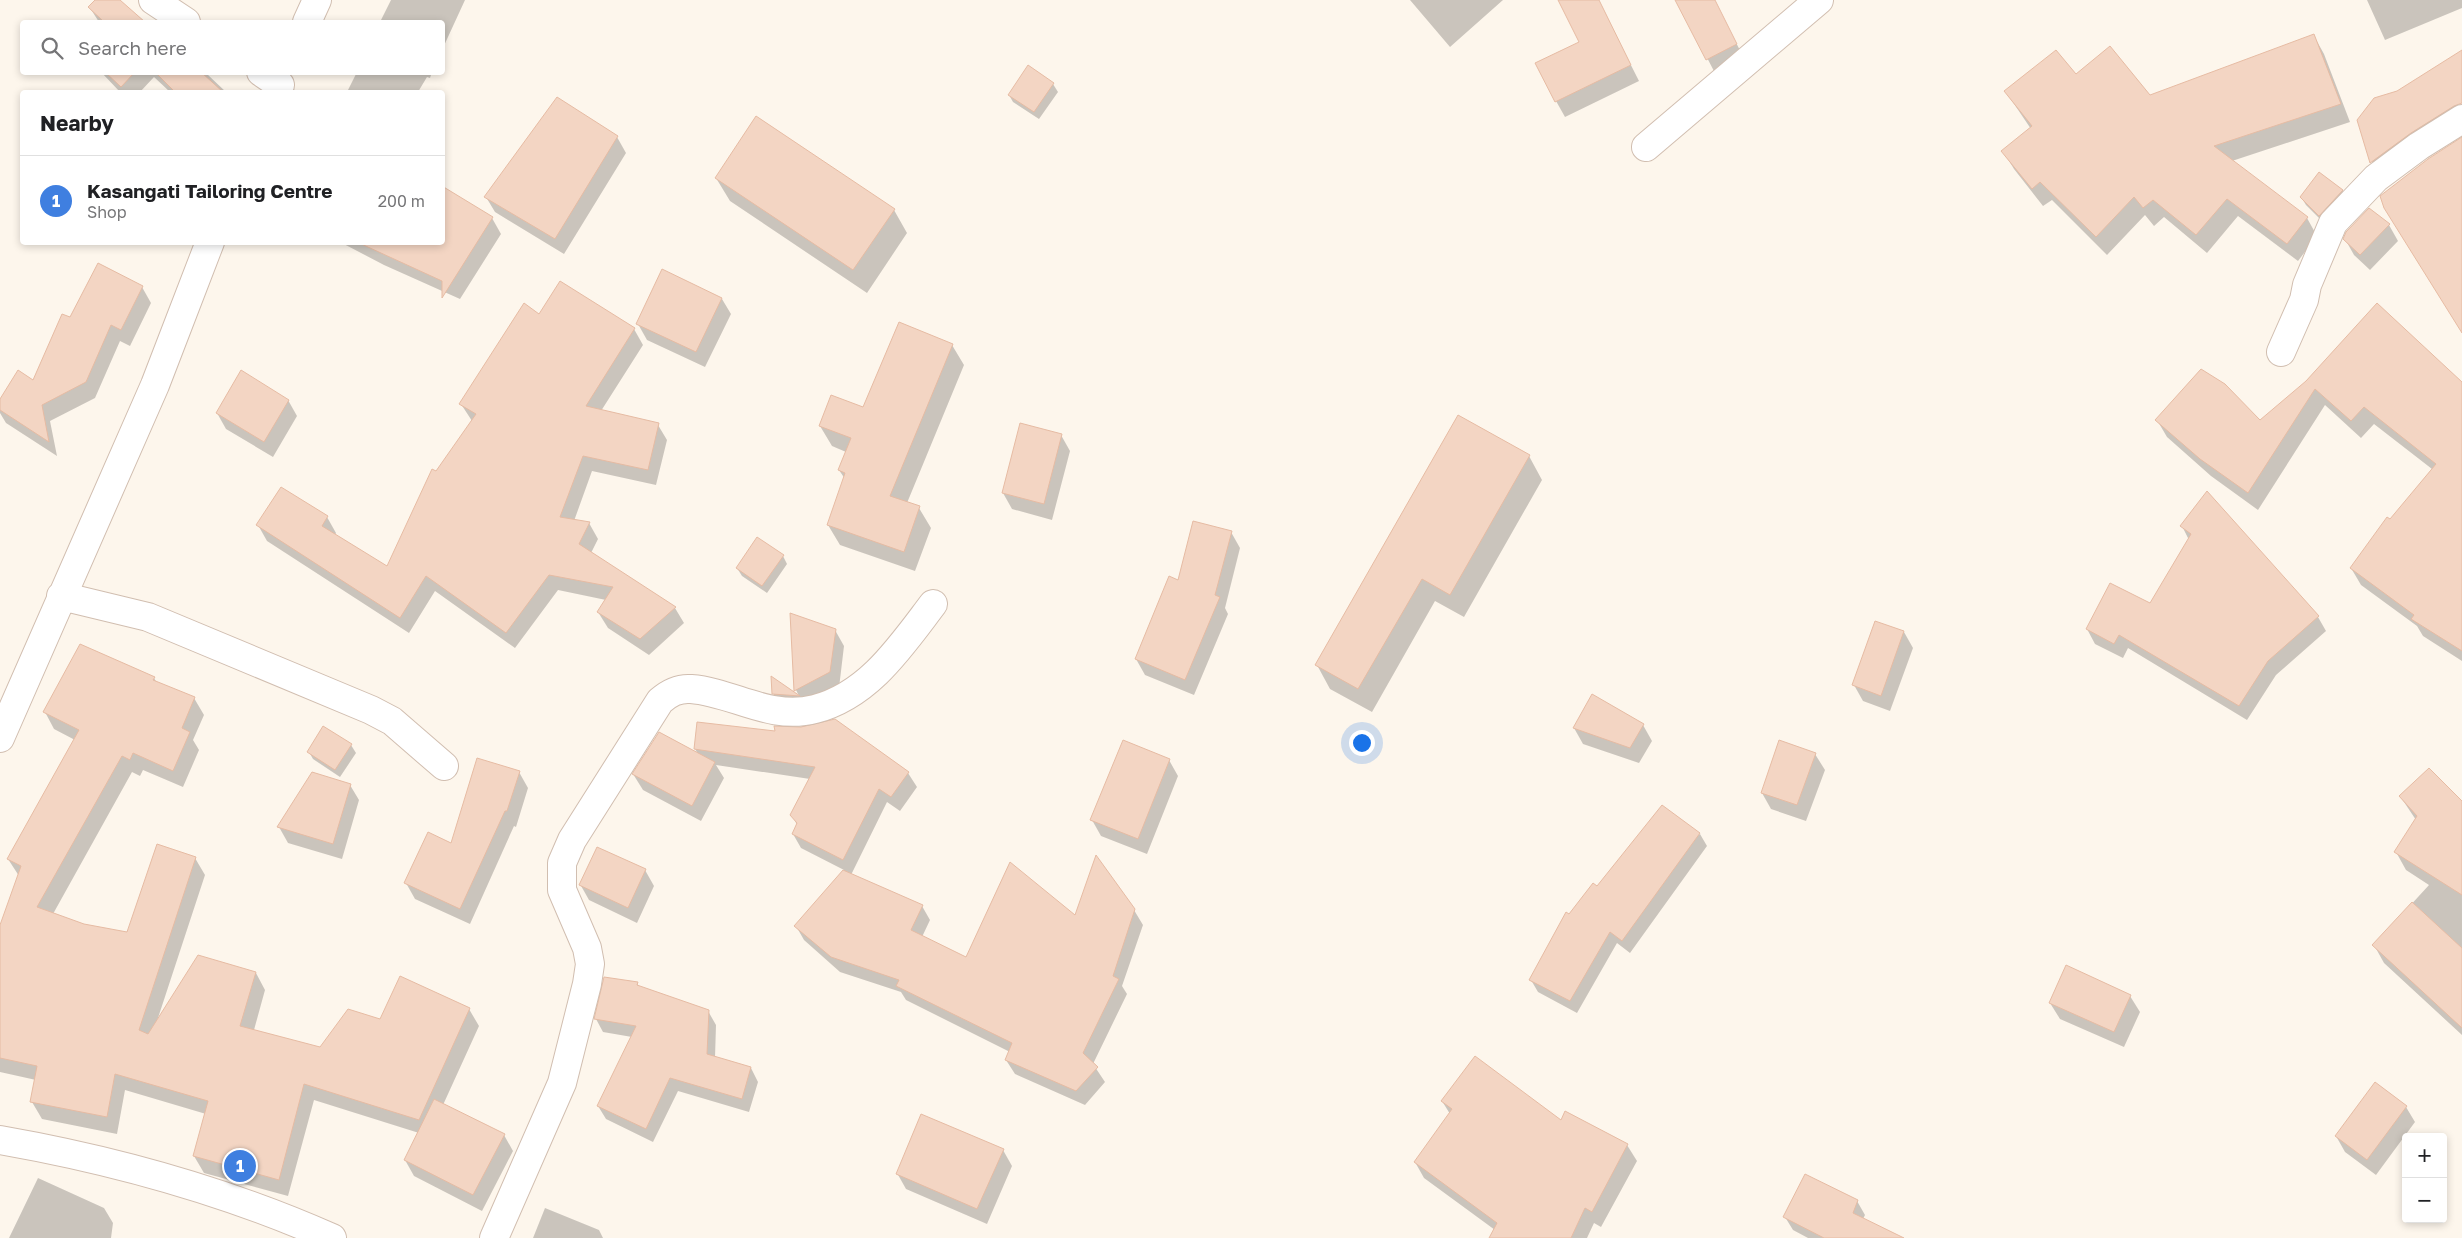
<!DOCTYPE html>
<meta charset="utf-8">
<style>
body{margin:0;font-family:"Golos Text",sans-serif;background:#f2f2f2;color:#202124}
.controls{position:absolute;right:15px;bottom:15px;display:grid;overflow:hidden;border-radius:5px;box-shadow:0 2px 8px #0003}
.controls button{width:45px;height:45px;display:grid;place-items:center;padding:0;border:0;border-bottom:1px solid #e0e0e0;background:#fff;color:#202124;font:25px sans-serif}
.you{position:absolute;left:1361px;top:742px;width:18px;height:18px;margin:-12px;border:4px solid #fff;border-radius:50%;background:#1a73e8;box-shadow:0 0 0 8px #1a73e833}
.badge{display:grid;place-items:center;width:32px;height:32px;border-radius:50%;background:#d93025;color:#fff;font-size:16px;font-weight:700}
.pin{position:absolute;translate:-50% -50%;border:2px solid #fff;box-shadow:0 1px 5px #0006}
.list{margin:0;padding:0;list-style:none}
h2{display:flex;justify-content:space-between;align-items:center;height:65px;margin:0;padding:0 20px;font-size:21px}
h2 small{font-size:16px;font-weight:400;color:#757577}
.list li{display:grid;grid-template-columns:32px 1fr auto;gap:15px;align-items:center;box-sizing:border-box;height:90px;padding:0 20px;border-top:1px solid #e0e0e0}
.list b{display:block;font-size:19px;white-space:nowrap}
.list p{margin:0;font-size:16px;white-space:nowrap;color:#757577}
.list em{font-size:16px;font-style:normal;color:#757577}
.icon{flex:none;width:28px;height:28px;fill:none;stroke:currentColor;stroke-width:2;stroke-linecap:round;stroke-linejoin:round}
.map{position:relative;flex:none;width:2462px;height:1238px;overflow:hidden}
.search{position:absolute;background:#fff;box-shadow:0 2px 8px #0003;left:20px;top:20px;width:425px;height:55px;display:flex;align-items:center;gap:12px;box-sizing:border-box;padding:0 18px;border-radius:5px;color:#757577;font-size:19px}
.panel{position:absolute;background:#fff;box-shadow:0 2px 8px #0003;left:20px;top:90px;width:425px;height:155px;border-radius:5px}
.map>svg:first-child{display:block}
.shadow{fill:#0003}
.building{fill:#f3d5c3;stroke:#e6bba3}
.lines{fill:none;stroke-linecap:round;stroke-linejoin:round}
.street-casing{stroke:#d1beb0;stroke-width:30}
.street{stroke:#fff;stroke-width:28}
</style>
<div class="map">
<svg width="2462" height="1238" viewBox="0 0 2462 1238">
<rect width="100%" height="100%" fill="#fdf6ec"/>
<!-- shadow -->
<path class="shadow" d="M 97,0 L 118,0 L 143,22 L 99,22 L 90,8 Z
M 391,0 L 465,0 L 442,50 L 442,22 L 380,22 Z
M 1410,0 L 1503,0 L 1450,47 Z
M 1573,0 L 1598,0 L 1639,81 L 1565,117 L 1556,101 L 1580,43 Z
M 1677,0 L 1714,0 L 1745,60 L 1716,75 Z
M 2367,0 L 2462,0 L 2462,8 L 2385,40 Z
M 2314,36 L 2324,54 L 2350,122 L 2232,161 L 2307,218 L 2317,236 L 2298,261 L 2238,216 L 2207,253 L 2164,217 L 2154,226 L 2145,215 L 2107,255 L 2052,200 L 2043,206 L 2014,169 L 2003,151 L 2031,129 L 2006,92 L 2076,76 L 2148,97 Z
M 1029,67 L 1053,84 L 1058,92 L 1039,119 L 1013,102 L 1009,95 Z
M 101,72 L 209,72 L 207,74 L 226,92 L 170,92 L 154,77 L 140,92 L 120,92 Z
M 357,72 L 432,72 L 430,78 L 427,77 L 418,92 L 347,92 Z
M 2455,103 L 2462,116 L 2378,171 L 2370,158 Z
M 617,137 L 626,153 L 564,254 L 495,212 L 486,197 Z
M 716,178 L 894,210 L 907,233 L 867,293 L 730,201 Z
M 442,187 L 492,218 L 501,234 L 460,299 L 384,265 L 340,242 L 442,242 Z
M 2342,190 L 2347,198 L 2324,223 L 2306,205 L 2301,197 Z
M 2369,210 L 2389,225 L 2398,241 L 2370,270 L 2354,255 L 2345,239 Z
M 142,287 L 151,303 L 130,346 L 120,341 L 95,398 L 50,421 L 57,456 L 6,423 L 0,413 L 0,401 L 34,382 L 71,319 Z
M 722,299 L 731,314 L 705,367 L 647,340 L 638,324 Z
M 539,316 L 634,329 L 643,345 L 601,411 L 658,425 L 667,440 L 656,485 L 592,471 L 574,521 L 589,523 L 598,539 L 591,553 L 675,608 L 684,623 L 649,655 L 608,628 L 598,612 L 606,600 L 558,590 L 515,648 L 435,591 L 409,633 L 267,541 L 258,525 L 327,517 L 336,533 L 335,535 L 388,568 L 437,472 L 472,421 L 461,404 Z
M 952,345 L 964,365 L 907,503 L 919,508 L 931,528 L 915,571 L 840,545 L 828,525 L 845,479 L 839,470 L 846,452 L 832,446 L 820,426 L 864,409 Z
M 2307,382 L 2462,383 L 2462,661 L 2423,636 L 2417,626 L 2361,585 L 2351,568 L 2432,469 L 2374,424 L 2361,438 L 2325,405 L 2258,510 L 2211,476 L 2167,437 L 2157,420 L 2260,422 Z
M 288,400 L 297,416 L 273,457 L 226,429 L 217,413 Z
M 1061,435 L 1070,451 L 1052,520 L 1012,509 L 1003,493 Z
M 1529,456 L 1542,480 L 1464,617 L 1435,601 L 1372,712 L 1330,689 L 1317,665 Z
M 2207,493 L 2318,617 L 2326,631 L 2276,675 L 2247,720 L 2128,648 L 2123,658 L 2095,644 L 2087,629 L 2150,605 L 2189,540 L 2182,526 Z
M 1231,532 L 1240,548 L 1225,608 L 1228,614 L 1194,695 L 1145,675 L 1136,659 L 1179,582 Z
M 783,556 L 787,564 L 767,593 L 742,576 L 737,568 Z
M 791,615 L 835,630 L 844,646 L 839,688 L 782,709 L 773,693 L 772,678 L 799,696 L 796,690 Z
M 1904,632 L 1913,648 L 1890,711 L 1863,701 L 1854,685 Z
M 154,678 L 157,683 L 194,698 L 204,715 L 193,740 L 199,750 L 183,787 L 143,770 L 140,776 L 132,772 L 53,914 L 84,925 L 128,934 L 195,858 L 205,875 L 157,1021 L 256,973 L 265,990 L 254,1030 L 321,1048 L 381,1021 L 469,1009 L 479,1026 L 443,1105 L 504,1135 L 513,1151 L 482,1211 L 414,1176 L 405,1160 L 419,1133 L 314,1100 L 288,1196 L 204,1173 L 194,1156 L 206,1114 L 125,1090 L 117,1134 L 42,1119 L 32,1102 L 36,1080 L 0,1072 L 0,928 L 19,876 L 8,859 L 75,740 L 54,729 L 45,712 Z
M 834,720 L 908,773 L 917,787 L 900,811 L 887,802 L 851,875 L 922,906 L 930,920 L 922,937 L 967,959 L 1076,917 L 1134,910 L 1143,925 L 1122,986 L 1127,994 L 1093,1064 L 1105,1082 L 1085,1105 L 1015,1074 L 1006,1060 L 1010,1052 L 906,1000 L 901,992 L 840,972 L 804,940 L 796,926 L 844,870 L 801,848 L 793,834 L 797,825 L 792,815 L 810,779 L 716,765 L 724,778 L 701,821 L 643,790 L 633,774 L 698,754 L 695,749 Z
M 1643,725 L 1652,741 L 1639,763 L 1583,744 L 1574,728 Z
M 351,745 L 356,753 L 340,777 L 313,759 L 309,752 Z
M 1815,754 L 1825,770 L 1806,821 L 1771,809 L 1762,793 Z
M 1169,760 L 1178,776 L 1147,854 L 1101,836 L 1092,820 Z
M 519,772 L 528,788 L 516,827 L 514,826 L 470,924 L 415,899 L 406,883 L 451,844 Z
M 350,785 L 359,800 L 342,859 L 288,843 L 279,827 Z
M 2400,796 L 2462,802 L 2462,1035 L 2384,963 L 2374,945 L 2429,885 L 2406,870 L 2396,852 L 2416,820 Z
M 1700,834 L 1707,846 L 1630,953 L 1617,943 L 1577,1013 L 1538,992 L 1531,980 L 1569,915 L 1597,888 Z
M 645,870 L 654,886 L 637,923 L 589,900 L 580,884 Z
M 637,983 L 639,987 L 708,1011 L 716,1025 L 715,1058 L 751,1068 L 758,1082 L 749,1112 L 678,1091 L 653,1142 L 606,1119 L 598,1106 L 632,1037 L 603,1032 L 596,1019 Z
M 2130,996 L 2140,1012 L 2124,1047 L 2060,1019 L 2050,1003 Z
M 1442,1101 L 1561,1122 L 1627,1145 L 1637,1161 L 1601,1227 L 1594,1223 L 1587,1238 L 1490,1238 L 1495,1230 L 1424,1178 L 1415,1162 L 1450,1114 Z
M 2406,1107 L 2415,1122 L 2376,1175 L 2345,1152 L 2336,1136 Z
M 1003,1150 L 1012,1166 L 987,1224 L 906,1189 L 897,1173 Z
M 38,1178 L 104,1208 L 113,1223 L 111,1238 L 9,1238 Z
M 1857,1201 L 1865,1215 L 1863,1219 L 1901,1238 L 1808,1238 L 1793,1230 L 1785,1217 Z
M 545,1208 L 599,1230 L 603,1238 L 533,1238 Z"/>
<!-- building -->
<path class="building" d="M 95,0 L 120,0 L 145,22 L 104,22 L 88,7 Z
M 1558,0 L 1599,0 L 1631,65 L 1555,102 L 1535,63 L 1579,42 Z
M 1675,0 L 1715,0 L 1737,44 L 1706,60 Z
M 2314,34 L 2341,104 L 2214,146 L 2308,217 L 2287,244 L 2227,199 L 2196,235 L 2153,200 L 2143,208 L 2134,197 L 2096,237 L 2040,182 L 2032,189 L 2001,151 L 2032,126 L 2004,91 L 2056,50 L 2076,74 L 2110,46 L 2150,95 Z
M 2462,50 L 2462,103 L 2454,106 L 2411,133 L 2370,163 L 2357,120 L 2374,98 L 2397,91 Z
M 1028,65 L 1054,83 L 1034,112 L 1008,95 Z
M 105,72 L 135,72 L 121,87 Z
M 155,72 L 201,72 L 223,92 L 175,92 Z
M 557,97 L 618,136 L 555,239 L 484,197 Z
M 756,116 L 895,209 L 853,270 L 715,178 Z
M 2462,137 L 2462,333 L 2384,208 L 2380,196 L 2428,159 Z
M 2319,172 L 2343,190 L 2319,216 L 2300,197 Z
M 442,186 L 493,217 L 442,298 L 442,281 L 357,242 L 442,242 Z
M 2369,208 L 2390,224 L 2360,255 L 2343,239 L 2346,232 Z
M 98,263 L 143,286 L 121,330 L 111,325 L 86,382 L 42,405 L 49,442 L 0,410 L 0,399 L 18,370 L 33,380 L 62,314 L 70,317 Z
M 662,269 L 722,298 L 696,352 L 636,324 Z
M 560,281 L 635,328 L 586,406 L 659,423 L 648,470 L 583,456 L 560,517 L 590,522 L 579,544 L 676,607 L 640,639 L 597,612 L 613,587 L 549,575 L 506,633 L 426,576 L 400,618 L 256,525 L 281,487 L 328,516 L 322,526 L 387,566 L 432,469 L 436,471 L 476,414 L 459,404 L 524,303 L 539,314 Z
M 2377,303 L 2462,382 L 2462,651 L 2411,619 L 2414,615 L 2350,568 L 2387,517 L 2390,519 L 2436,464 L 2364,407 L 2351,421 L 2315,389 L 2248,493 L 2200,459 L 2155,420 L 2201,369 L 2225,384 L 2260,420 L 2306,381 Z
M 899,322 L 953,344 L 890,496 L 920,506 L 904,552 L 827,525 L 845,473 L 838,470 L 851,438 L 819,426 L 831,395 L 863,407 Z
M 241,370 L 289,400 L 264,442 L 216,413 Z
M 1458,415 L 1530,455 L 1450,595 L 1422,579 L 1358,689 L 1315,665 Z
M 1020,423 L 1062,434 L 1044,504 L 1002,493 Z
M 2207,491 L 2319,616 L 2268,661 L 2239,706 L 2119,635 L 2114,644 L 2086,629 L 2110,583 L 2150,603 L 2191,534 L 2180,526 Z
M 1193,521 L 1232,531 L 1215,595 L 1220,597 L 1185,680 L 1135,659 L 1169,576 L 1178,580 Z
M 757,537 L 784,555 L 762,586 L 736,568 Z
M 790,613 L 836,629 L 830,672 L 794,691 Z
M 1875,621 L 1904,631 L 1881,696 L 1852,685 Z
M 80,644 L 155,677 L 153,680 L 195,697 L 182,728 L 190,732 L 173,771 L 133,753 L 130,760 L 122,756 L 37,907 L 84,924 L 127,932 L 157,844 L 196,857 L 139,1030 L 148,1034 L 198,955 L 256,972 L 240,1026 L 320,1047 L 348,1009 L 380,1019 L 400,976 L 470,1008 L 419,1120 L 304,1084 L 279,1180 L 193,1156 L 208,1101 L 115,1074 L 107,1117 L 30,1102 L 37,1066 L 0,1058 L 0,925 L 21,866 L 7,859 L 79,730 L 43,712 Z
M 771,676 L 800,696 L 772,694 Z
M 1592,694 L 1644,724 L 1630,748 L 1573,728 Z
M 835,719 L 909,772 L 891,797 L 879,789 L 843,860 L 792,834 L 797,823 L 790,815 L 815,767 L 694,749 L 697,722 L 775,731 L 774,726 L 801,727 Z
M 323,726 L 352,744 L 335,770 L 307,752 Z
M 659,732 L 715,762 L 692,806 L 632,774 Z
M 1123,740 L 1170,759 L 1138,839 L 1090,820 Z
M 1779,740 L 1816,753 L 1797,805 L 1761,793 Z
M 477,758 L 520,771 L 507,811 L 505,811 L 460,909 L 404,883 L 428,832 L 451,843 Z
M 2429,768 L 2462,801 L 2462,895 L 2394,852 L 2417,816 L 2399,796 Z
M 312,772 L 351,784 L 333,844 L 277,827 Z
M 1662,805 L 1700,833 L 1622,941 L 1610,932 L 1570,1001 L 1529,980 L 1566,912 L 1569,914 L 1593,883 L 1597,886 Z
M 597,847 L 646,869 L 628,908 L 579,885 Z
M 1096,855 L 1135,909 L 1113,976 L 1119,979 L 1083,1053 L 1098,1067 L 1076,1091 L 1005,1060 L 1012,1043 L 896,986 L 899,980 L 831,957 L 794,926 L 843,870 L 923,905 L 911,930 L 966,957 L 1010,862 L 1075,915 Z
M 2412,902 L 2462,948 L 2462,1028 L 2372,945 Z
M 2066,965 L 2131,995 L 2114,1032 L 2049,1003 Z
M 604,977 L 638,982 L 637,985 L 709,1010 L 707,1054 L 751,1067 L 742,1099 L 670,1078 L 646,1129 L 597,1106 L 636,1026 L 594,1019 Z
M 1475,1056 L 1561,1120 L 1565,1111 L 1628,1144 L 1592,1212 L 1585,1208 L 1571,1238 L 1489,1238 L 1497,1223 L 1414,1162 L 1452,1109 L 1441,1101 Z
M 2375,1082 L 2407,1106 L 2367,1160 L 2335,1136 Z
M 434,1099 L 505,1134 L 473,1195 L 404,1160 Z
M 921,1114 L 1004,1149 L 977,1209 L 896,1174 Z
M 1805,1174 L 1858,1200 L 1853,1213 L 1904,1238 L 1824,1238 L 1783,1217 Z"/>
<g class="lines">
<defs>
<path id="street" d="M 153,0 L 186,22
M 307,22 L 317,0
M 261,72 L 280,85
M 1646,147 L 1819,0
M 2281,352 L 2304,300 L 2307,285 L 2333,223 L 2376,178 L 2419,146 L 2462,119
M 61,596 L 148,617 L 371,710 L 392,721 L 444,766
M 0,738 L 155,385 L 210,242
M 0,1140 C 114,1160 226,1191 332,1238
M 494,1238 L 562,1083 L 587,984 L 590,964 L 587,948 L 562,890 L 562,863 L 572,840 L 660,701 C 669,693 678,688 691,689 C 733,692 770,721 815,709 C 869,695 901,646 933,604"/>
</defs>
<!-- street casing -->
<use href="#street" class="street-casing"/>
<!-- street -->
<use href="#street" class="street"/>
</g>
</svg>
<div class="controls">
<button>+</button>
<button>−</button>
</div>
<div class="you"></div>
<div class="pin badge" style="left:240px;top:1166px;background:#3f7fe0">1</div>
<div class="search"><svg class="icon" aria-label="search" viewBox="0 0 24 24"><circle cx="10" cy="10" r="6"/><path d="M15 15l6 6"/></svg>Search here</div>
<section class="panel">
<h2>Nearby<small></small></h2>
<ul class="list">
<li><span class="badge" style="background:#3f7fe0">1</span><div><b>Kasangati Tailoring Centre</b><p>Shop</p></div><em>200 m</em></li>
</ul>
</section>
</div>
